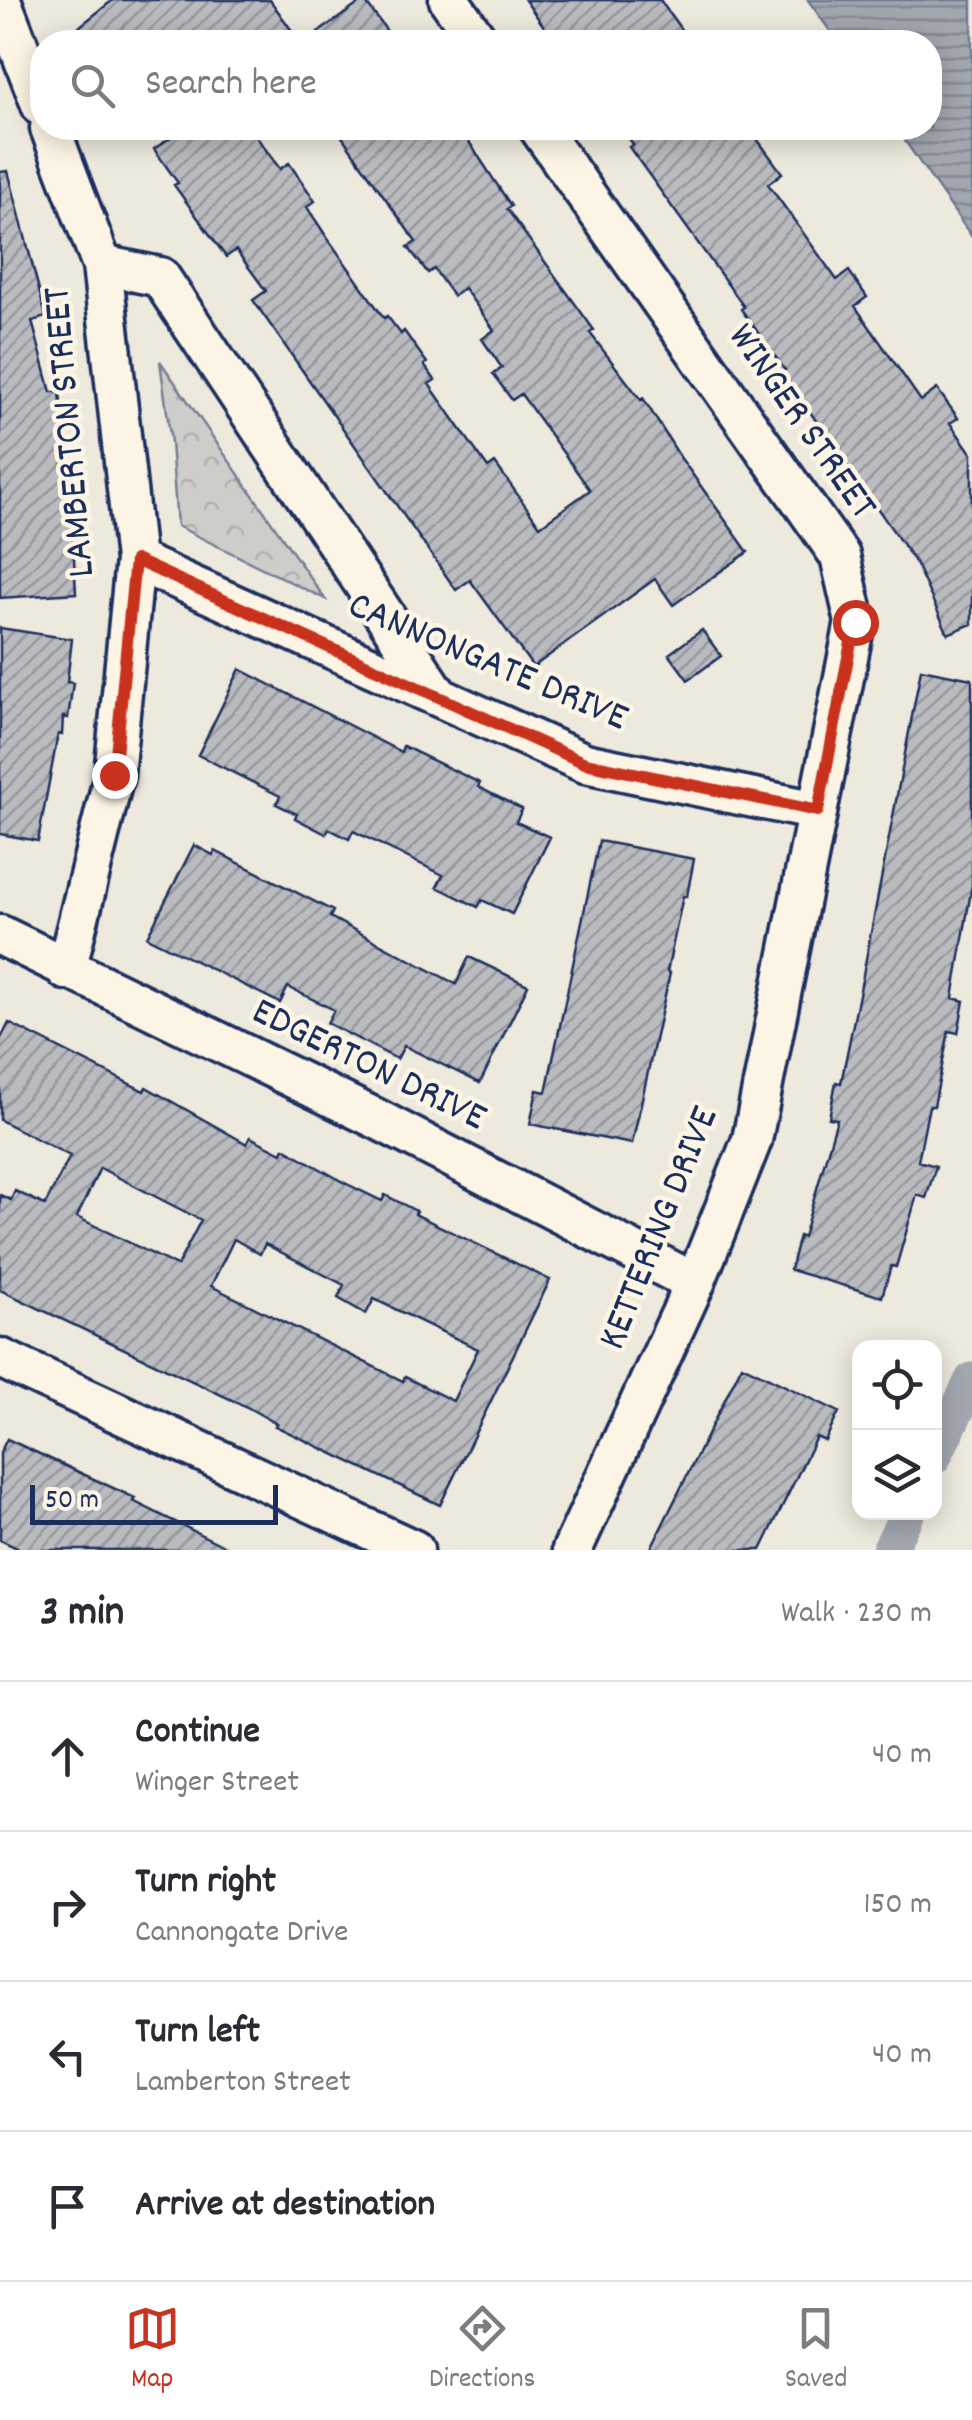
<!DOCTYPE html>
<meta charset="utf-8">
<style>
body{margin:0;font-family:Dekko,sans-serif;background:#f2f2f3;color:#2b2b33}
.controls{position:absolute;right:30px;bottom:30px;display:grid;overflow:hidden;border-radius:20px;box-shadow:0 5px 25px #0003}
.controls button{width:90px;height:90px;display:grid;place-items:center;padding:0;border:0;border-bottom:2px solid #e1e1e2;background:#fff;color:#2b2b33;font:50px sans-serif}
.scale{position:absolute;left:30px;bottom:25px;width:248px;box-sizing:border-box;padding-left:10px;border:5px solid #1b2f5e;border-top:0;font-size:28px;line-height:35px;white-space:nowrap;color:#1b2f5e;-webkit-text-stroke:8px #fcf5e5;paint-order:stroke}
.stop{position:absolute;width:30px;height:30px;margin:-22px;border:8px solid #c8321e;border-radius:50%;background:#fff}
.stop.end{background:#c8321e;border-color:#fff;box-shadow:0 2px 10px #0008}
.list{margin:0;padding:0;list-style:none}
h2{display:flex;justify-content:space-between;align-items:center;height:130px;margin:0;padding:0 40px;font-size:42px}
h2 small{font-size:32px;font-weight:400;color:#7c7c81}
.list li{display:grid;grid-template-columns:65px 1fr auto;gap:30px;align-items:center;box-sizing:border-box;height:150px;padding:0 40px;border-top:2px solid #e1e1e2}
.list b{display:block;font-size:38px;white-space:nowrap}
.list p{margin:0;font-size:32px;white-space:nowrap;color:#7c7c81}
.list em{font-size:32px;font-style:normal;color:#7c7c81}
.icon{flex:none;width:55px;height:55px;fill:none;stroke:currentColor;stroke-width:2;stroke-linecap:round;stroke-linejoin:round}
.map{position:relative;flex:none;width:972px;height:1550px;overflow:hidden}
.search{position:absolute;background:#fff;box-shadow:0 5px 25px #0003;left:30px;right:30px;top:30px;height:110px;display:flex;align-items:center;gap:25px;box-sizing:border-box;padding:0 35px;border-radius:40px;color:#7c7c81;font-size:38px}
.sheet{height:730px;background:#fff}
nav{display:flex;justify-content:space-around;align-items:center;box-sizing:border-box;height:140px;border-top:2px solid #e1e1e2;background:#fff;font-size:28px;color:#7c7c81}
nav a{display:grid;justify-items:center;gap:5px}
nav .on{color:#c8321e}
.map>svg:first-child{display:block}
.forest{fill:url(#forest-crowns);stroke:#757e94;stroke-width:2.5}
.water{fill:url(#water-rules);stroke:#6c778f;stroke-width:2.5}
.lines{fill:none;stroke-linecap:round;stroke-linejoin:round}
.canal{stroke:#a2a7af;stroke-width:35}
.building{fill:url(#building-hatch);stroke:#1b2f5e;stroke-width:2.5;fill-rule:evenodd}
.minor-casing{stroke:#1b2f5e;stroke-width:45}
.minor{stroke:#fcf5e5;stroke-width:38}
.route{stroke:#c8321e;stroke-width:12}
.labels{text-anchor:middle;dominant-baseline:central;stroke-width:9;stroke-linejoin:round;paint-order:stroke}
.street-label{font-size:40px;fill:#1b2f5e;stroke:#fcf5e5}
</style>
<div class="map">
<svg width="972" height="1550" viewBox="0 0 972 1550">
<defs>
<pattern id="forest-crowns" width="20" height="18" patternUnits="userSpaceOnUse" patternTransform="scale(2.5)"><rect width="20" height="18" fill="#cfcdca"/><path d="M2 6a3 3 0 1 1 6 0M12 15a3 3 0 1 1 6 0" fill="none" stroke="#b1b0b0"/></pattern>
<pattern id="water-rules" width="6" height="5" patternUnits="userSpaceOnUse" patternTransform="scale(2.5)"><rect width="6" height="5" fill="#a2a7af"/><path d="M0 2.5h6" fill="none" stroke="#838892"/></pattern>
<pattern id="building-hatch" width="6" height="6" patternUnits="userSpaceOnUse" patternTransform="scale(2.5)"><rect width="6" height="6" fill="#babbbe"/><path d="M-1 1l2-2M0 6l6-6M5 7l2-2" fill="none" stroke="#96989e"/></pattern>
</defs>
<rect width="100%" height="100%" fill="#eee9dd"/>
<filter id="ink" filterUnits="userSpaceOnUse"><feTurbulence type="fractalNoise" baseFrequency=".01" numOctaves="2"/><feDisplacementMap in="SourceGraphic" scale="20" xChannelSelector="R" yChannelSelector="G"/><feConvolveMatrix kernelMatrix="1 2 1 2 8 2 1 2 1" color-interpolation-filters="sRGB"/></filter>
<g filter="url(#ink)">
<!-- forest -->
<path class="forest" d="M 160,361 L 325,599 L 177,526 L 171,442 Z"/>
<!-- water -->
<path class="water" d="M 808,0 L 972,0 L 972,237 L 896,128 L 930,128 L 930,42 L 838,42 Z"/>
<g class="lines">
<!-- canal -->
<path class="canal" d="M 934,1457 L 972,1380
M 889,1550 L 908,1512"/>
</g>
<!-- building -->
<path class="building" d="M 113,0 L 270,0 L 300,42 L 60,42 Z
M 364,0 L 395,42 L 305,42 Z
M 525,0 L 660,0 L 690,42 L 555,42 Z
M 184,128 L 250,128 L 280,169 L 289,163 L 315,201 L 307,207 L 326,236 L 384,318 L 387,316 L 401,334 L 404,331 L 427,363 L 424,365 L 435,380 L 429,384 L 488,468 L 495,463 L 540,526 L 590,490 L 521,394 L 512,400 L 493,374 L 502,368 L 482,339 L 494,330 L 464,288 L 453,296 L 434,269 L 428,273 L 408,247 L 416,242 L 336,128 L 460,128 L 511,206 L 507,209 L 594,330 L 590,333 L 641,400 L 643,398 L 680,457 L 748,552 L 673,605 L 655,579 L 533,667 L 470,580 L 456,590 L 253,300 L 266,291 L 236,250 L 226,257 L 174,185 L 178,183 L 154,149 Z
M 621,128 L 749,128 L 782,173 L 768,184 L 837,280 L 849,271 L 867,297 L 855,306 L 921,401 L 937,389 L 958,418 L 950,423 L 972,454 L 972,624 L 948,634 L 915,562 L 782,372 L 785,370 L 741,309 L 744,307 L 629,147 L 633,144 Z
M 8,171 L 46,317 L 32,321 L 51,392 L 60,392 L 64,439 L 67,439 L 76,593 L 0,598 L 0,172 Z
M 0,628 L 72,639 L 67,682 L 73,683 L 68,718 L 63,717 L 62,735 L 58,734 L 38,841 L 0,834 Z
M 702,630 L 721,656 L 688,680 L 669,654 Z
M 240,669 L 401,752 L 403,746 L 480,783 L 478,787 L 522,809 L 516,822 L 550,837 L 512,914 L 482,900 L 478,907 L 437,887 L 443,875 L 353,831 L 349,839 L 329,829 L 326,834 L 295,818 L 297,814 L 276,804 L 280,796 L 198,755 Z
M 921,669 L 972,679 L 972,885 L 953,998 L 964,1001 L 958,1033 L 949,1031 L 934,1106 L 929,1106 L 918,1161 L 936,1166 L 926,1198 L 917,1195 L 896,1267 L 891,1266 L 882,1297 L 790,1270 L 799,1236 L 803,1237 L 837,1119 L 829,1118 L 836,1082 L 841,1083 L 862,980 Z
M 599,841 L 694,859 L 687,896 L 683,896 L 667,972 L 670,973 L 632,1144 L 530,1124 L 537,1090 L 546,1092 Z
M 194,845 L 213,855 L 215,851 L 333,911 L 330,917 L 456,984 L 469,957 L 528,985 L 480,1083 L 404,1046 L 397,1059 L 327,1023 L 334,1010 L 288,987 L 280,1003 L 147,937 Z
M 9,1023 L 144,1091 L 146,1087 L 247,1144 L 250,1137 L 282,1153 L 284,1148 L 345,1183 L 382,1201 L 385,1195 L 416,1211 L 415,1214 L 550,1280 L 440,1505 L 275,1426 L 277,1424 L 247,1407 L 0,1290 L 0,1195 L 11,1200 L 15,1191 L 45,1205 L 70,1156 L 0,1120 L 0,1040 ZM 100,1168 L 201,1220 L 177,1266 L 77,1217 ZM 234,1239 L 260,1254 L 265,1244 L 344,1285 L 338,1298 L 366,1314 L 374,1299 L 478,1349 L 453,1401 L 405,1377 L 403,1381 L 211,1286 Z
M 742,1365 L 839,1412 L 825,1441 L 816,1437 L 761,1550 L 650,1550 Z
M 7,1439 L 135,1498 L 133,1501 L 232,1550 L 21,1550 L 0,1540 L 0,1453 Z"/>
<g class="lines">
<defs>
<path id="minor" d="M 1,0 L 42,107
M 449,0 L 479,42
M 50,128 L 102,265 L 135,560 L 114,775 L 66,970
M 539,128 L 840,556 L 855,622 L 752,1140 L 695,1283 L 572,1550
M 102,265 L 160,277 L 439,697
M 135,560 L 585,763 L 817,811
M 0,935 L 377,1119 L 695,1283
M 0,1358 L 414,1550"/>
</defs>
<!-- minor casing -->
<use href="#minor" class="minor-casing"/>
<!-- minor -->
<use href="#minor" class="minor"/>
</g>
</g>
<g class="lines" filter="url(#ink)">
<!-- route -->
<path class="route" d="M 114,775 L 135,560 L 585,763 L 818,811 L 855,622"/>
</g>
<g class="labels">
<!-- street labels -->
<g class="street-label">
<text transform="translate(800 423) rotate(55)">WINGER STREET</text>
<text transform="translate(72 432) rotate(-95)">LAMBERTON STREET</text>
<text transform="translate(487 664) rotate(23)">CANNONGATE DRIVE</text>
<text transform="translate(368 1067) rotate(26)">EDGERTON DRIVE</text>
<text transform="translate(661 1229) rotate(-68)">KETTERING DRIVE</text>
</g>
</g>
</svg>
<div class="controls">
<button><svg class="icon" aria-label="locate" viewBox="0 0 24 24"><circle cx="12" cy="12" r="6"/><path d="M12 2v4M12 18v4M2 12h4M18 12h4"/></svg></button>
<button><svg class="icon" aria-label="layers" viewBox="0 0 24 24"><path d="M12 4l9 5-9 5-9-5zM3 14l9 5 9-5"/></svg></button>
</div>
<div class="scale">50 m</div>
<div class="stop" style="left:855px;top:622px"></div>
<div class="stop end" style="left:114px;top:775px"></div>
<div class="search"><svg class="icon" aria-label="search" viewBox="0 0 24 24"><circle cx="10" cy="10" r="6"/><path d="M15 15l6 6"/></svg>Search here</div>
</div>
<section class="sheet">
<h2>3 min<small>Walk · 230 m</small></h2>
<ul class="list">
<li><svg class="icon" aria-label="ahead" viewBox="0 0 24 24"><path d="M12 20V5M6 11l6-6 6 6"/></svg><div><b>Continue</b><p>Winger Street</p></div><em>40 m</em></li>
<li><svg class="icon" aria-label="right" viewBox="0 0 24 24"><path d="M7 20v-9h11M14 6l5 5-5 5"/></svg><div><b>Turn right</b><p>Cannongate Drive</p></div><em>150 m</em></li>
<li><svg class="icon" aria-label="left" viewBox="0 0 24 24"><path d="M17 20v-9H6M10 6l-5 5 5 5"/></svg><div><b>Turn left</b><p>Lamberton Street</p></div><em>40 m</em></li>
<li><svg class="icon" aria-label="arrive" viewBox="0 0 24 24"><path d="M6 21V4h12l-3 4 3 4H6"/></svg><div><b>Arrive at destination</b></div></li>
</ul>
</section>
<nav>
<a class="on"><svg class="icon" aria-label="map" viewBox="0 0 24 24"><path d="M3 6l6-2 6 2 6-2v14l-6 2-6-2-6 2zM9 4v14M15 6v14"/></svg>Map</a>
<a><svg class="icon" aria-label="directions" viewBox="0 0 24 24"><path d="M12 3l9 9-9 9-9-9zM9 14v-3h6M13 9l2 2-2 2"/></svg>Directions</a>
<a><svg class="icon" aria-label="saved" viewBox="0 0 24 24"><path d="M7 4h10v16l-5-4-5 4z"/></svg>Saved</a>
</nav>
